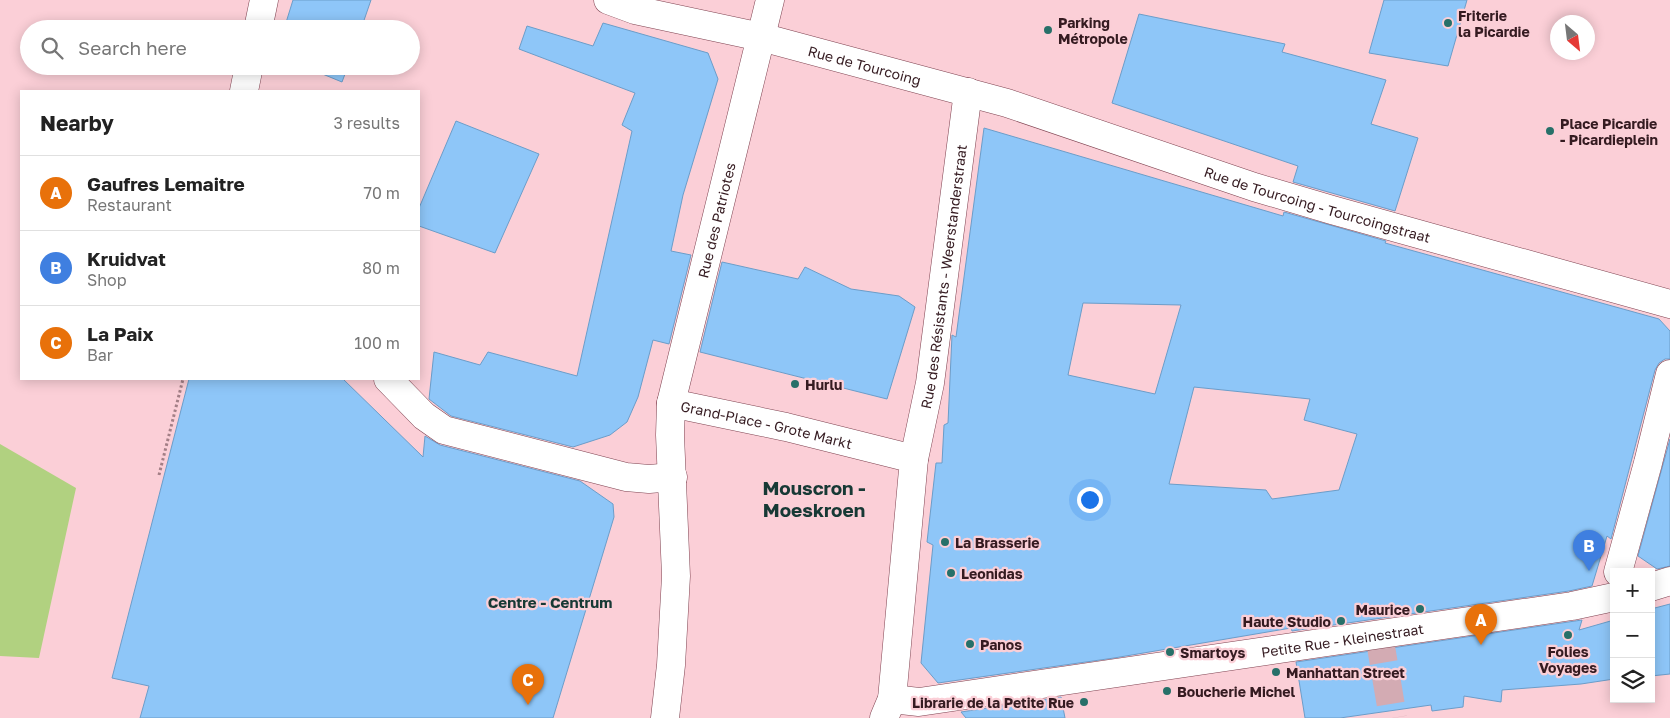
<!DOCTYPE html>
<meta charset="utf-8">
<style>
body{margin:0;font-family:"Golos Text",sans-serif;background:#f6f6f6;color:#222}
.controls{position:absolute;right:15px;bottom:15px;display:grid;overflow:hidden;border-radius:0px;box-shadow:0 2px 12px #0003}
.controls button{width:45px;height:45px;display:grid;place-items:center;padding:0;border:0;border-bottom:1px solid #e0e0e0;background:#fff;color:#222;font:25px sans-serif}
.compass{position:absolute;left:1550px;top:15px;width:45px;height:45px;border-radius:50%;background:#fff;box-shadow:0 2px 12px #0003;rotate:152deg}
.you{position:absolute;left:1089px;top:499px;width:18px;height:18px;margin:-12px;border:4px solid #fff;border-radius:50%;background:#1a73e8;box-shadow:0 0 0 8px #1a73e833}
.badge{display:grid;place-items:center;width:32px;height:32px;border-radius:50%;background:#2563eb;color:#fff;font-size:16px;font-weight:700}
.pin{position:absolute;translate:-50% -41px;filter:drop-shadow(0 1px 2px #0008)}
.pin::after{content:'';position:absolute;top:26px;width:18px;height:15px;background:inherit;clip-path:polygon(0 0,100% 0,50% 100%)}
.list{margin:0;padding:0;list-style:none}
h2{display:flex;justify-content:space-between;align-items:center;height:65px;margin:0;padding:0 20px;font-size:21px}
h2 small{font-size:16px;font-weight:400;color:#767676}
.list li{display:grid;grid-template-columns:32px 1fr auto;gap:15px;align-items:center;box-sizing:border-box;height:75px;padding:0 20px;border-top:1px solid #e0e0e0}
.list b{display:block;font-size:19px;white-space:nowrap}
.list p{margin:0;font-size:16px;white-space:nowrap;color:#767676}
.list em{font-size:16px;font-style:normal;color:#767676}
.icon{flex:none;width:28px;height:28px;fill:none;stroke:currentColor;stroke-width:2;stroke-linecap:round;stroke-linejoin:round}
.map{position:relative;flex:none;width:1670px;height:718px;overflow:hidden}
.search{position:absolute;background:#fff;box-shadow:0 2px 12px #0003;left:20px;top:20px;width:400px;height:55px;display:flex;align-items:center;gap:12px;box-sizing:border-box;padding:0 18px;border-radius:28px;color:#767676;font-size:19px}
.panel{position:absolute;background:#fff;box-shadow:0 2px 12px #0003;left:20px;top:90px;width:400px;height:290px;border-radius:0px}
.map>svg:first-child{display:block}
.green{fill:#b1d180}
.building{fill:#8ec6f8;stroke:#6b9dc9;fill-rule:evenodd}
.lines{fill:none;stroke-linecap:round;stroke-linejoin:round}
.minor-tunnel{stroke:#d3abb3;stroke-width:28;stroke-dasharray:28 14;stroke-linecap:butt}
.minor-casing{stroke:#7f4351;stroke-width:29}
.major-casing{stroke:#7f4351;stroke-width:29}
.path{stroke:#a37f86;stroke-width:3;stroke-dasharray:2.5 2.5;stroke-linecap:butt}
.minor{stroke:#fff;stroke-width:28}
.major{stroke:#fff;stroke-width:28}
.poi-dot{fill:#277069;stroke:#fbcfd7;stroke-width:2}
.labels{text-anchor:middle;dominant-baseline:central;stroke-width:4.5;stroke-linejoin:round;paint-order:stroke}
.poi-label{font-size:14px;font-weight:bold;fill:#351b21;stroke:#fbcfd7;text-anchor:start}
.street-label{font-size:14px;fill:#351b21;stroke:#fbcfd7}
.neighbourhood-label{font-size:15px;font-weight:bold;fill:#173935;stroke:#fbcfd7}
.district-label{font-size:19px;font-weight:bold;fill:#173935;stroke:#fbcfd7}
</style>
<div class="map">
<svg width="1670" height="718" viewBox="0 0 1670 718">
<rect width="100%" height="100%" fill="#fbcfd7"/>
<!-- green -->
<path class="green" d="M 0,444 L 76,488 L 39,658 L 0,656 Z"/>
<!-- building -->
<path class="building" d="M 293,0 L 371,0 L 361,29 L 284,29 Z
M 1384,0 L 1467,0 L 1448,66 L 1369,53 Z
M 1139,14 L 1285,44 L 1282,52 L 1386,80 L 1371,124 L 1418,138 L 1395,211 L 1293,182 L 1298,166 L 1112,103 Z
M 603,23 L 708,53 L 718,79 L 683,195 L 671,251 L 691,255 L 669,344 L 653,340 L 638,397 L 627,422 L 610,435 L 573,447 L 451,416 L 429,399 L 434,352 L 480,365 L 488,352 L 577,376 L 632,131 L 622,125 L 635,93 L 519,49 L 527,26 L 593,46 Z
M 303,66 L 348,66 L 342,82 Z
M 456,121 L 539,154 L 495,253 L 419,226 L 419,208 Z
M 984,128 L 1283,216 L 1284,212 L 1386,241 L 1385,243 L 1659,319 L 1670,331 L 1670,359 L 1665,359 L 1659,363 L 1655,370 L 1611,539 L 1607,536 L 1592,586 L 1569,591 L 1292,631 L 1291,628 L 1114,658 L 938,683 L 921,663 L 933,545 L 927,542 L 936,463 L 942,463 L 944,425 L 948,423 L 952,335 L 956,337 ZM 1083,303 L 1181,305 L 1155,394 L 1068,375 ZM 1194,387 L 1310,399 L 1304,420 L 1357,434 L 1339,490 L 1272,499 L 1266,490 L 1169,484 Z
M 722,262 L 798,279 L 805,267 L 851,289 L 899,296 L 915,307 L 887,399 L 700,352 Z
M 189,379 L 343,379 L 423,457 L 425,436 L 440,445 L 580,481 L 613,504 L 614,517 L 553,718 L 140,718 L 149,686 L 112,678 Z
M 1670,439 L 1670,566 L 1657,569 L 1638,556 Z
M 1670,604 L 1670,674 L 1651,676 L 1651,609 Z
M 1582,620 L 1579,630 L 1614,620 L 1614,679 L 1581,684 L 1502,690 L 1501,702 L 1464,696 L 1463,707 L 1432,711 L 1431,705 L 1340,718 L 1305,718 L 1296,662 Z
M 1061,697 L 1065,718 L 966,718 L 961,712 Z"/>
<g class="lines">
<!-- minor-tunnel -->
<path class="minor-tunnel" d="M 1379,635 L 1393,718"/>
<defs>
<g id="minor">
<path id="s1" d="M 608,0 L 635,10 L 761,37 L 1007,103 L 1254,187 L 1332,210 L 1670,304"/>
<path d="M 258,29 L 264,0"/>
<path d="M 244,91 L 249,66"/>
<path d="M 388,379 L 424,416 L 444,430 L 626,477 L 649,479 L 673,477"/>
<path id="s2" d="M 671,403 L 786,427 L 914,459 L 892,699 L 884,718"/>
<path id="s3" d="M 914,459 L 930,383 L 968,92"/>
<path d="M 1618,572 L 1648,463 L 1670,374"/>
<path d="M 1651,587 L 1670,581"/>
<path id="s4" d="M 892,699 L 919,702 L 1572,606 L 1614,597"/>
</g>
<g id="major">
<path id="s5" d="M 665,718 L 671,665 L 676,576 L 670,435 L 671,403 L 770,0"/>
</g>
</defs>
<!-- minor casing -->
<use href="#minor" class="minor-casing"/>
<!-- major casing -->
<use href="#major" class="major-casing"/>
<!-- path -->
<path class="path" d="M 159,475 L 183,379"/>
<!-- minor -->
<use href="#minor" class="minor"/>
<!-- major -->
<use href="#major" class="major"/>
</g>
<!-- markers -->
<g class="poi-dot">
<circle cx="1448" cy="23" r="5"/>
<circle cx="1048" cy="30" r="5"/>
<circle cx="1550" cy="131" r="5"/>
<circle cx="795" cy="384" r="5"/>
<circle cx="945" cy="542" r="5"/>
<circle cx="951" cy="573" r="5"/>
<circle cx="1420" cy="609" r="5"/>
<circle cx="1341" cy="621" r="5"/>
<circle cx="1568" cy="635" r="5"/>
<circle cx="970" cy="644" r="5"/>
<circle cx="1170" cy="652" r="5"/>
<circle cx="1276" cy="672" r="5"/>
<circle cx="1167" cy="691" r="5"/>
<circle cx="1084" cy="702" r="5"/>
</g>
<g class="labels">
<!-- poi labels -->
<g class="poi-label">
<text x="1458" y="15">Friterie<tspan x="1458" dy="16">la Picardie</tspan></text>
<text x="1058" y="22">Parking<tspan x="1058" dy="16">Métropole</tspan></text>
<text x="1560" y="123">Place Picardie<tspan x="1560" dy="16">- Picardieplein</tspan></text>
<text x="805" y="384">Hurlu</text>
<text x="955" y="542">La Brasserie</text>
<text x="961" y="573">Leonidas</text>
<text x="1410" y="609" text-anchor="end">Maurice</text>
<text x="1331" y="621" text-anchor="end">Haute Studio</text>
<text x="980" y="644">Panos</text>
<text x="1568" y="651" text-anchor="middle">Folies<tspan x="1568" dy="16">Voyages</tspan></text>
<text x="1180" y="652">Smartoys</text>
<text x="1286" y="672">Manhattan Street</text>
<text x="1177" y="691">Boucherie Michel</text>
<text x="1074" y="702" text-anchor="end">Librarie de la Petite Rue</text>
</g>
<!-- street labels -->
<g class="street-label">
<text stroke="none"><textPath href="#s1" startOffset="265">Rue de Tourcoing</textPath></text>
<text stroke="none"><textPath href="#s1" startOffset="739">Rue de Tourcoing - Tourcoingstraat</textPath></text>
<text stroke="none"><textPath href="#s5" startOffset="504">Rue des Patriotes</textPath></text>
<text stroke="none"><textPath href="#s3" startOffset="185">Rue des Résistants - Weerstanderstraat</textPath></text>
<text stroke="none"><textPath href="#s2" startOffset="98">Grand-Place - Grote Markt</textPath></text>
<text stroke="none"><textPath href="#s4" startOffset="455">Petite Rue - Kleinestraat</textPath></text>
</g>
<!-- neighbourhood labels -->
<g class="neighbourhood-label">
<text x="550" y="602">Centre - Centrum</text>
</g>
<!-- district labels -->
<g class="district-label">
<text x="814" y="487">Mouscron -<tspan x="814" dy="22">Moeskroen</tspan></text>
</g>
</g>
</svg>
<div class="controls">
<button>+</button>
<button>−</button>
<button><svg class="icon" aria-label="layers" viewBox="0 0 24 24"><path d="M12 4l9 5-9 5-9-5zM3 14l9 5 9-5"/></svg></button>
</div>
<svg class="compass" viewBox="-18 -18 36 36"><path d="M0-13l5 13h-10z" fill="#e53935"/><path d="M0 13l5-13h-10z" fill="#767676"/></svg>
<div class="you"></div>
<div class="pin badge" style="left:1481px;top:645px;background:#e8710a">A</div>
<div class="pin badge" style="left:1589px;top:571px;background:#3f7fe0">B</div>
<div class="pin badge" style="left:528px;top:705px;background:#e8710a">C</div>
<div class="search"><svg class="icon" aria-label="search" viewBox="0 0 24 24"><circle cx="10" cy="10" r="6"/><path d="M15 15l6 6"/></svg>Search here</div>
<section class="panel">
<h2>Nearby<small>3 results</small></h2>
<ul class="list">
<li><span class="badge" style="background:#e8710a">A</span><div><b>Gaufres Lemaitre</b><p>Restaurant</p></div><em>70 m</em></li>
<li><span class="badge" style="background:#3f7fe0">B</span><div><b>Kruidvat</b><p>Shop</p></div><em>80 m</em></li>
<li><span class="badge" style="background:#e8710a">C</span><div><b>La Paix</b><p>Bar</p></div><em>100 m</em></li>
</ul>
</section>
</div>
